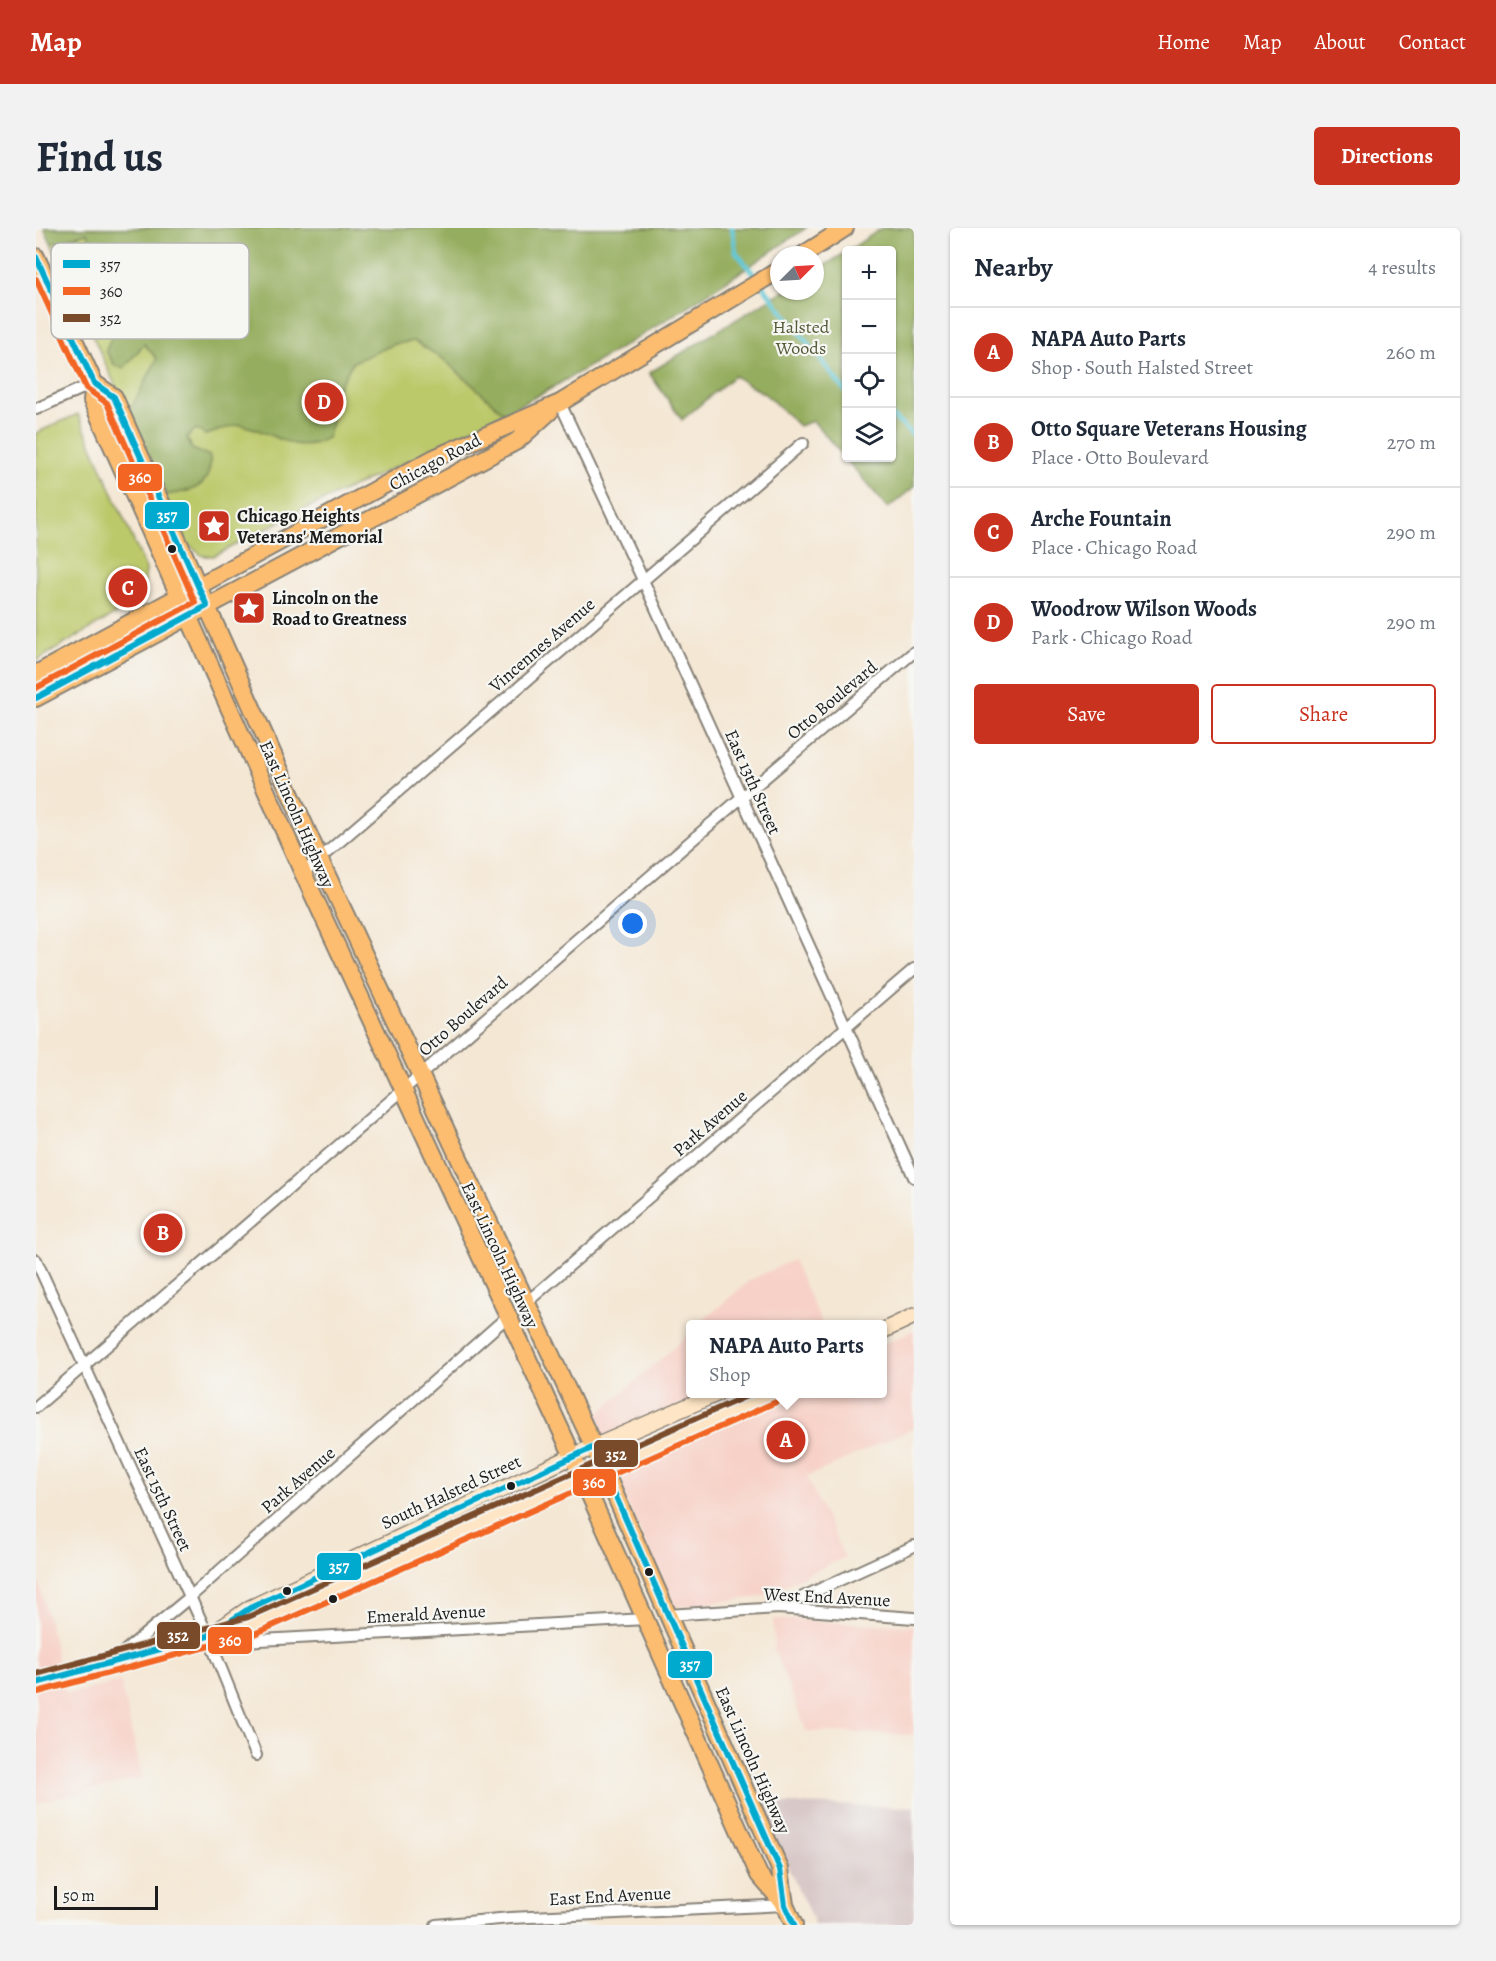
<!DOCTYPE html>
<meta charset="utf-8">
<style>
body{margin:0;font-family:Alegreya,serif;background:#f2f2f3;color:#1f2937}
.controls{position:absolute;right:18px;top:18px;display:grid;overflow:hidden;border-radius:6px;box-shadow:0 2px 4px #0004}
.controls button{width:54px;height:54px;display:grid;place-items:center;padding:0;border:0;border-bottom:2px solid #e0e1e3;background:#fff;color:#1f2937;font:30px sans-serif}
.compass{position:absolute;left:734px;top:18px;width:54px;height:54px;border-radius:50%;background:#fff;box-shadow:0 2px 4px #0004;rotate:66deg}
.scale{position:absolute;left:18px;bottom:15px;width:104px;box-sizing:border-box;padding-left:6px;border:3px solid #1c1c1c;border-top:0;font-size:16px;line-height:21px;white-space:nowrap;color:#1c1c1c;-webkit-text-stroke:4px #f6f6f2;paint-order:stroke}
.you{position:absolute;left:597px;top:696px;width:21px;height:21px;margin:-15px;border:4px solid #fff;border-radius:50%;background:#1a73e8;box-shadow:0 0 0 9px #1a73e833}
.badge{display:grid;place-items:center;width:39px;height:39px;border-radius:50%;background:#c8321e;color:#fff;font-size:20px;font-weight:700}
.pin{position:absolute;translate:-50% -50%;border:3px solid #fff;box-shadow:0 2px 6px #0006}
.popup{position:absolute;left:650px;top:1092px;width:201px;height:78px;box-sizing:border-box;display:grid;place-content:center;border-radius:6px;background:#fff;filter:drop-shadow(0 2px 4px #0005);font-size:20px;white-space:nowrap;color:#747a83}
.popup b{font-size:22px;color:#1f2937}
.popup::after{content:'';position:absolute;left:50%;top:100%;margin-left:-12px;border:12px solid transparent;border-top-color:#fff}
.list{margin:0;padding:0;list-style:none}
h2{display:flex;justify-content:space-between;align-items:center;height:78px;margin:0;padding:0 24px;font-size:26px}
h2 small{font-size:20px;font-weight:400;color:#747a83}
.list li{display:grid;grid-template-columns:39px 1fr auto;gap:18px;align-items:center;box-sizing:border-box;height:90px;padding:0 24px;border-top:2px solid #e0e1e3}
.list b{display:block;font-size:22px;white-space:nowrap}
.list p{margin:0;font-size:20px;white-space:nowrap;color:#747a83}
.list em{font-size:20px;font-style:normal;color:#747a83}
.actions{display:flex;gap:12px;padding:18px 24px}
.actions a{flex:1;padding:14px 0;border:2px solid #c8321e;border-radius:6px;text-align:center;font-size:21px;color:#c8321e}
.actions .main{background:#c8321e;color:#fff}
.icon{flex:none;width:33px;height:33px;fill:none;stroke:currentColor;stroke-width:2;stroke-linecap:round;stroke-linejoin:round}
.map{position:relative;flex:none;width:878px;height:1697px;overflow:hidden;border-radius:6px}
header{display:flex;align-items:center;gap:36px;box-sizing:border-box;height:84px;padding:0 30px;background:#c8321e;color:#fff}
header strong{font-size:28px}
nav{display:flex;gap:33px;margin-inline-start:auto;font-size:21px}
.intro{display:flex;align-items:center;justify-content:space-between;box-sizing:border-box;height:144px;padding:0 36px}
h1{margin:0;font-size:42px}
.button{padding:15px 27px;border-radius:6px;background:#c8321e;color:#fff;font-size:21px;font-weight:700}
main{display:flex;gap:36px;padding:0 36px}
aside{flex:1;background:#fff;border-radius:6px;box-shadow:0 2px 4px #0004}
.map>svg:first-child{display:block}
.built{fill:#f7d1c7}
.industrial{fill:#d2bfc0}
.green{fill:#bcc96b;stroke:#6c7244;stroke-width:1.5}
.forest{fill:#95ad5f;stroke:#58643e;stroke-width:1.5}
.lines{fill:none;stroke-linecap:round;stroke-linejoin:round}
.stream{stroke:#5bc6d5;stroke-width:4.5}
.street-casing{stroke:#888278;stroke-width:14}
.secondary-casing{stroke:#888278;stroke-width:18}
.primary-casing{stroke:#888278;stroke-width:20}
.street{stroke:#fff;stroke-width:10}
.secondary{stroke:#fee5c5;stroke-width:15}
.primary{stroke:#fcbd6f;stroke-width:16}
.bus-1-casing{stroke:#f6f6f2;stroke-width:10}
.bus-2-casing{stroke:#f6f6f2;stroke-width:10}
.bus-3-casing{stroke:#f6f6f2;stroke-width:10}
.bus-1{stroke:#00a9ce;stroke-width:6}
.bus-2{stroke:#f26522;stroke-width:6}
.bus-3{stroke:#7a4b2a;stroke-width:6}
.bus-dot{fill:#1c1c1c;stroke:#f6f6f2;stroke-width:2}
.labels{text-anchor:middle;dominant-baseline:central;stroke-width:4.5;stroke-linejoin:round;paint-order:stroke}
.park-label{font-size:18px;fill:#545938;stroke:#f6f6f2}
.street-label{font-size:18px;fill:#1c1c1c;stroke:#f6f6f2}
.poi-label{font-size:18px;font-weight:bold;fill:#1c1c1c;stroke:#f6f6f2;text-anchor:start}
.key{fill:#f6f6f2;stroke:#b5b5b2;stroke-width:1.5}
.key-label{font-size:16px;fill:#1c1c1c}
.line-badge{stroke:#f6f6f2;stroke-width:2}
.badge-label{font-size:16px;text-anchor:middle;font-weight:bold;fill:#fff}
</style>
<header>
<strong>Map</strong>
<nav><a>Home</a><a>Map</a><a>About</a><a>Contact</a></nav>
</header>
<div class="intro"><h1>Find us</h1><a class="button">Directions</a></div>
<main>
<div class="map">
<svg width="878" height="1697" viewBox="0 0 878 1697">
<rect width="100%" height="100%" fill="#f6f6f2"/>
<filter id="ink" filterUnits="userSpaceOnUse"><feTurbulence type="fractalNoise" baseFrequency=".0167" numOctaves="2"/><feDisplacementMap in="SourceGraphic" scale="12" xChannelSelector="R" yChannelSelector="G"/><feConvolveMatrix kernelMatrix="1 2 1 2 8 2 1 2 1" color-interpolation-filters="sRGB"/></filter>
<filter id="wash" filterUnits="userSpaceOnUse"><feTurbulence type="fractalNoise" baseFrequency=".008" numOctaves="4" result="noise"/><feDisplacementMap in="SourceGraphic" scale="24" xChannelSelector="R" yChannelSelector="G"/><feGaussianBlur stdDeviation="1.35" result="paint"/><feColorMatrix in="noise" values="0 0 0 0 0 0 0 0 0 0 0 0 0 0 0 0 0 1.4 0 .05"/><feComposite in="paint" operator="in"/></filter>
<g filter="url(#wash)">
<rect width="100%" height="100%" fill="#f4e7d4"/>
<!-- built -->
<path class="built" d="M 757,1032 L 786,1096 L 663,1096 L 714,1052 Z
M 878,1102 L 878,1200 L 771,1249 L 809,1329 L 724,1369 L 638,1379 L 554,1193 L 654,1105 L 654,1166 L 846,1166 L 846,1117 Z
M 0,1341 L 30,1466 L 85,1454 L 106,1550 L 0,1575 Z
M 737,1391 L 878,1398 L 878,1507 L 770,1503 L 738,1421 Z"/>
<!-- industrial -->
<path class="industrial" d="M 722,1575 L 878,1579 L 878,1697 L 779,1697 Z"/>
<!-- green -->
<path class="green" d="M 8,0 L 770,0 L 700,47 L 511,163 L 379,230 L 256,287 L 178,328 L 167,328 L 151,316 Z
M 42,186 L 110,341 L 108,363 L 98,375 L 0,433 L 0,205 Z"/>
<!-- forest -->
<path class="forest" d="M 8,0 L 770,0 C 672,66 572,132 468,185 L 406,130 L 378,113 L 359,116 L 317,134 L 296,170 L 296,195 L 291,210 C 258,229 238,203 205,197 C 196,196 179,205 169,207 L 160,201 L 151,209 L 156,221 L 174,228 C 176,261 156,263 129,267 L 92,186 L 121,131 L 108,116 L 88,140 L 79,138 L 70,123 L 79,98 L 79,84 L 65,81 C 57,50 35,47 56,15 L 51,5 C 37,8 29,14 15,15 Z
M 846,0 L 878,0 L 878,259 L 852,280 L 777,193 L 763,198 L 729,166 L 698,148 L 646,192 L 613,145 L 747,63 L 779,63 L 779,44 L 810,24 L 810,230 L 856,230 L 856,22 L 813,22 Z"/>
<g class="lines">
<!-- stream -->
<path class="stream" d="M 696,0 L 700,24 L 721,50
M 726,57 L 810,164
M 856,188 L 878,208"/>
</g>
</g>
<g filter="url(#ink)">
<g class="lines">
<defs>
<path id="street" d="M 524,175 L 607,352 L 878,949
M 0,181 L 58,155
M 267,645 L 767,215
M 0,1032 L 172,1408 L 220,1527
M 491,1074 L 878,741
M 0,1179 L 706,569 L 878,424
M 745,1379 L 878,1318
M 631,1387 L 742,1380 L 878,1390
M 175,1409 L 188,1414 L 610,1391
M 78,1432 L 154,1369 L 471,1089
M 400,1697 L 474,1690 L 749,1677"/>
<path id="secondary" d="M 846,1103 L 878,1088
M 182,1402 L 214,1380 L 537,1228 L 680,1166
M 0,1455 L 215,1398 L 736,1166"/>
<path id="primary" d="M 767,27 L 809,0
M 0,29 L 58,155 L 78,169 L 283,630 L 558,1219 L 744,1641 L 749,1677
M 58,155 L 56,173 L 267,645 L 529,1211 L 723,1647 L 749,1677 L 758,1697
M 0,446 L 398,230 L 524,175 L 743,42
M 0,470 L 481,213 L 514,183"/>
</defs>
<!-- street casing -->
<use href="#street" class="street-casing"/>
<!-- secondary casing -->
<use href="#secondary" class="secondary-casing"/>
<!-- primary casing -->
<use href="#primary" class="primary-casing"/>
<!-- street -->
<use href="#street" class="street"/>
<!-- secondary -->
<use href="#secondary" class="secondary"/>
<!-- primary -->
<use href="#primary" class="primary"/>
<defs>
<path id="bus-1" d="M 0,29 L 58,155 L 78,169 L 171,378 L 0,470
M 0,1455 L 172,1408 L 214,1380 L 558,1219 L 744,1641 L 749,1677 L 758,1697"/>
<path id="bus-2" d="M 0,51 L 50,160 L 71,175 L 159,374 L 0,460
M 2,1464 L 218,1406 L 740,1174"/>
<path id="bus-3" d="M 0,1446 L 212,1389 L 715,1166"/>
</defs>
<!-- bus-1 casing -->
<use href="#bus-1" class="bus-1-casing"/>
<!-- bus-2 casing -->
<use href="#bus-2" class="bus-2-casing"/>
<!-- bus-3 casing -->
<use href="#bus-3" class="bus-3-casing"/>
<!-- bus-1 -->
<use href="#bus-1" class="bus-1"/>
<!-- bus-2 -->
<use href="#bus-2" class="bus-2"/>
<!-- bus-3 -->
<use href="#bus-3" class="bus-3"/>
</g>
</g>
<!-- icons -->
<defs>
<symbol id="sight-square" viewBox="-11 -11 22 22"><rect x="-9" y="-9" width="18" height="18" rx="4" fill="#c8321e" stroke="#f6f6f2"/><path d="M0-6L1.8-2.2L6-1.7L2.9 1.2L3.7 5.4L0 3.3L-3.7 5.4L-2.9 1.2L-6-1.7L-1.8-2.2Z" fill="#fff"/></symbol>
</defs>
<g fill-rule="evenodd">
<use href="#sight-square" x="159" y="279" width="38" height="38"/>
<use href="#sight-square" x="194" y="361" width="38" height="38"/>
</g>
<!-- markers -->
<g class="bus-dot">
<circle cx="136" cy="321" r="5"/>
<circle cx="475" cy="1258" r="5"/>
<circle cx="613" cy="1344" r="5"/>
<circle cx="251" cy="1363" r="5"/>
<circle cx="297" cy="1371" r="5"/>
</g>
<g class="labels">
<!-- park labels -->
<g class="park-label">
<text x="765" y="99">Halsted<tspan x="765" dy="21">Woods</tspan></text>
</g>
<!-- street labels -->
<g class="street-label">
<text transform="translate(399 234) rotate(-28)">Chicago Road</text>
<text transform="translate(506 417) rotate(-41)">Vincennes Avenue</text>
<text transform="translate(796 472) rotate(-40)">Otto Boulevard</text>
<text transform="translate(717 554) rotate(66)">East 13th Street</text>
<text transform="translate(261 586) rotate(66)">East Lincoln Highway</text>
<text transform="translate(427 788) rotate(-41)">Otto Boulevard</text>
<text transform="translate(674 895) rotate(-41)">Park Avenue</text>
<text transform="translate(464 1027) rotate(65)">East Lincoln Highway</text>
<text transform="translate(262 1252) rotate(-41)">Park Avenue</text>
<text transform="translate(415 1264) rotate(-25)">South Halsted Street</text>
<text transform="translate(127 1271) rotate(65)">East 15th Street</text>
<text transform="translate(791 1369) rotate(3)">West End Avenue</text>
<text transform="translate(390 1386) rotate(-3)">Emerald Avenue</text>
<text transform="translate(717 1532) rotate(66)">East Lincoln Highway</text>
<text transform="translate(574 1668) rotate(-3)">East End Avenue</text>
</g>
<!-- poi labels -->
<g class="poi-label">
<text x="201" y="288">Chicago Heights<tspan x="201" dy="21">Veterans' Memorial</tspan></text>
<text x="236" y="370">Lincoln on the<tspan x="236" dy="21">Road to Greatness</tspan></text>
</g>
</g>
<!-- legend -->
<rect x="15" y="15" width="198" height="96" rx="9" class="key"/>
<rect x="27" y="32" width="27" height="8" fill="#00a9ce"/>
<rect x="27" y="59" width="27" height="8" fill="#f26522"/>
<rect x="27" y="86" width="27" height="8" fill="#7a4b2a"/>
<g class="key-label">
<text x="64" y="42">357</text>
<text x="64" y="69">360</text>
<text x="64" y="96">352</text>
</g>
<g class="line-badge">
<rect x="81" y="235" width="46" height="29" rx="6" fill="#f26522"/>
<rect x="108" y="273" width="46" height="29" rx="6" fill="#00a9ce"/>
<rect x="557" y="1211" width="46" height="29" rx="6" fill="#7a4b2a"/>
<rect x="536" y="1240" width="45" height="29" rx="6" fill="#f26522"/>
<rect x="280" y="1324" width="46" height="29" rx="6" fill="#00a9ce"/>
<rect x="120" y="1393" width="45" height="29" rx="6" fill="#7a4b2a"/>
<rect x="171" y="1398" width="46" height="29" rx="6" fill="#f26522"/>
<rect x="631" y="1422" width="46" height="29" rx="6" fill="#00a9ce"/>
</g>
<g class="badge-label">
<text x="104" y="255">360</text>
<text x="131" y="293">357</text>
<text x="580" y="1232">352</text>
<text x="558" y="1260">360</text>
<text x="303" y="1344">357</text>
<text x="142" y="1413">352</text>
<text x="194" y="1418">360</text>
<text x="654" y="1442">357</text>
</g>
</svg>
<div class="controls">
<button>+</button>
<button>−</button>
<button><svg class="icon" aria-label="locate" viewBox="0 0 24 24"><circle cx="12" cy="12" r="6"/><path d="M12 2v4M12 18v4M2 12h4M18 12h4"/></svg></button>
<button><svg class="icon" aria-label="layers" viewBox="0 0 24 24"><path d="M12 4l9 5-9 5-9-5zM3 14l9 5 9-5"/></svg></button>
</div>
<svg class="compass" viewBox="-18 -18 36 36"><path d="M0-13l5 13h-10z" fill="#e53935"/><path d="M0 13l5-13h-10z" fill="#747a83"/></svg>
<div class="scale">50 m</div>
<div class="you"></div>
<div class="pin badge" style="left:750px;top:1212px">A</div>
<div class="popup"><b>NAPA Auto Parts</b>Shop</div>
<div class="pin badge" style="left:127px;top:1005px">B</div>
<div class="pin badge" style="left:92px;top:360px">C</div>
<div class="pin badge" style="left:288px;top:174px">D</div>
</div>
<aside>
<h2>Nearby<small>4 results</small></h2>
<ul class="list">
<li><span class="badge">A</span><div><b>NAPA Auto Parts</b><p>Shop · South Halsted Street</p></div><em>260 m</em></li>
<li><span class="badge">B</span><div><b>Otto Square Veterans Housing</b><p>Place · Otto Boulevard</p></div><em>270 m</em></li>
<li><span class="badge">C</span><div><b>Arche Fountain</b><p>Place · Chicago Road</p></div><em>290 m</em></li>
<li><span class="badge">D</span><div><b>Woodrow Wilson Woods</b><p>Park · Chicago Road</p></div><em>290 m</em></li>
</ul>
<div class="actions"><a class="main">Save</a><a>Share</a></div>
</aside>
</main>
